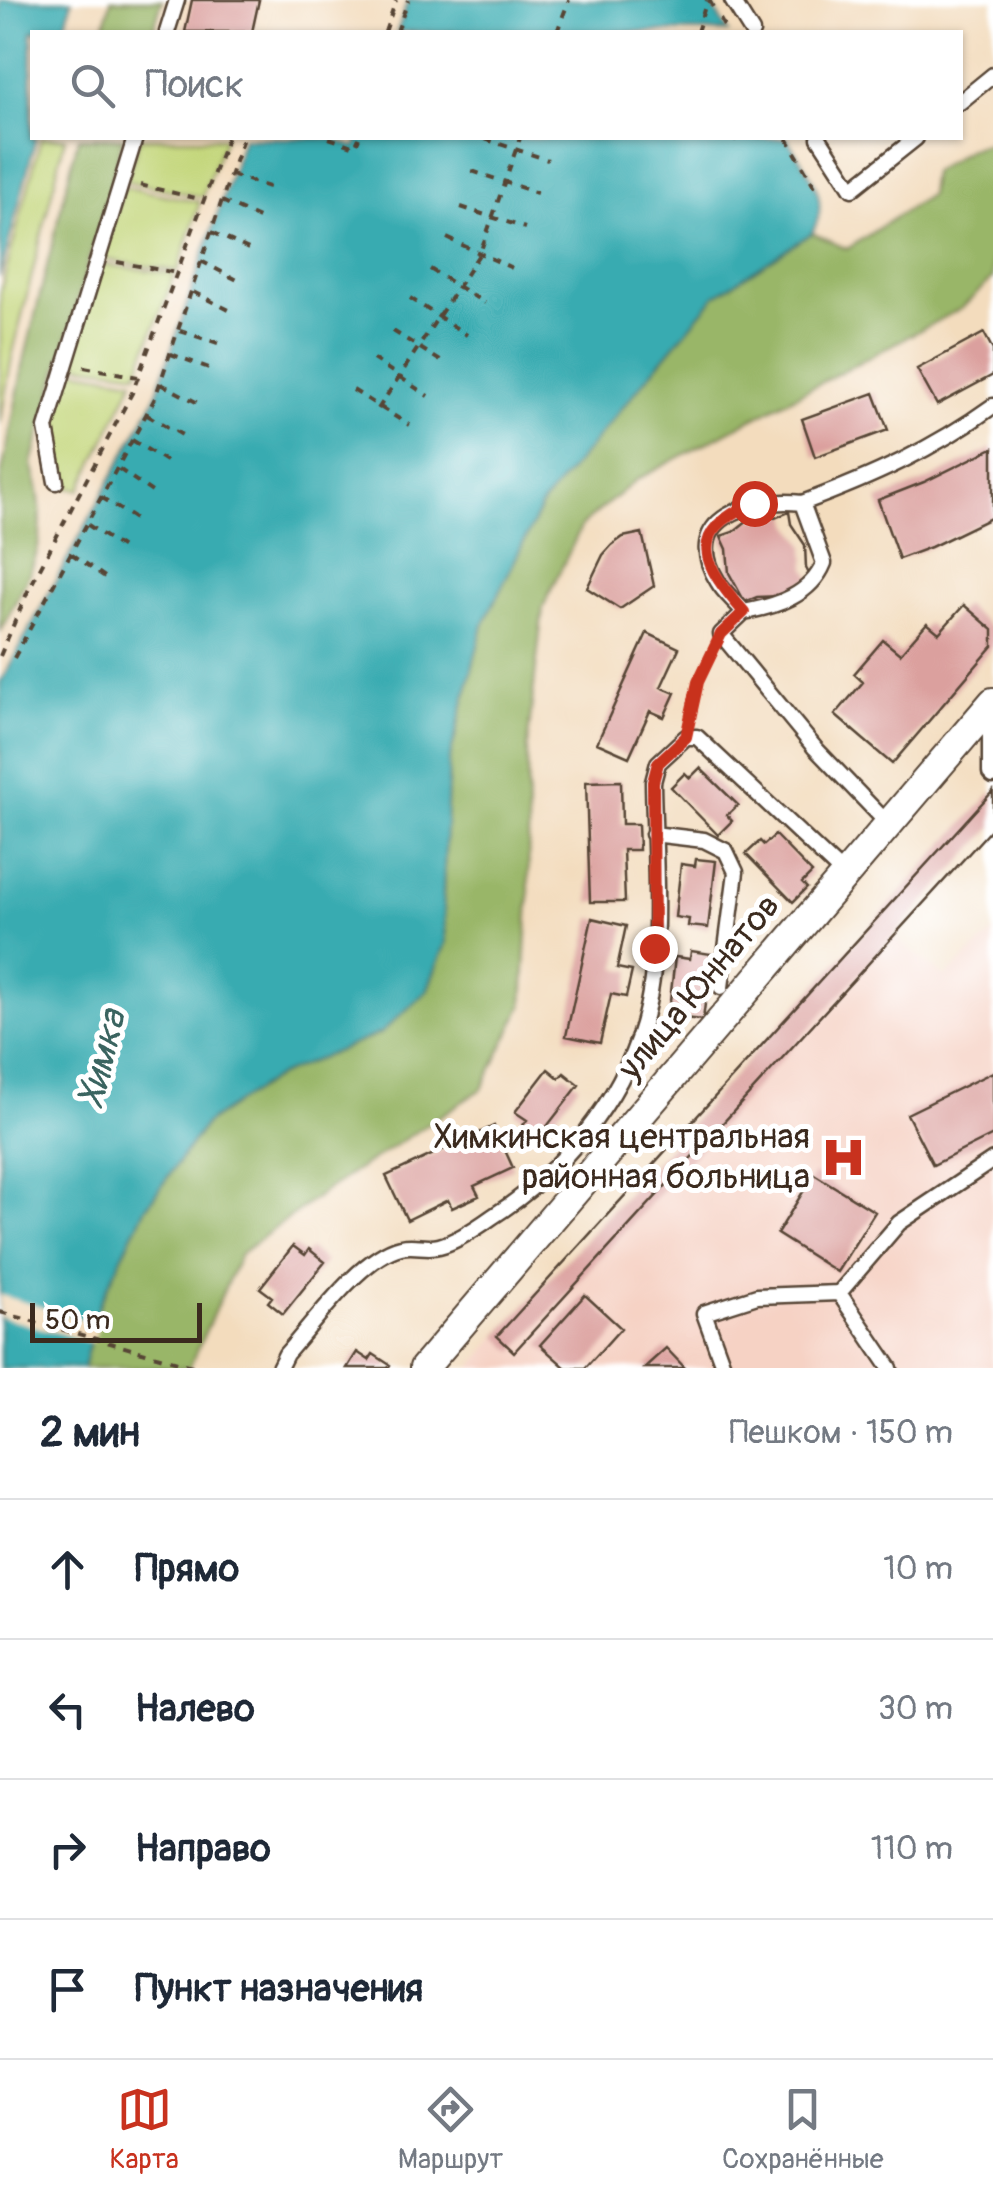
<!DOCTYPE html>
<html lang="ru">
<meta charset="utf-8">
<style>
body{margin:0;font-family:Pangolin,sans-serif;background:#f6f6f7;color:#1f2937}
.scale{position:absolute;left:30px;bottom:25px;width:172px;box-sizing:border-box;padding-left:10px;border:5px solid #3b2a1e;border-top:0;font-size:28px;line-height:35px;white-space:nowrap;color:#3b2a1e;-webkit-text-stroke:8px #fff;paint-order:stroke}
.stop{position:absolute;width:30px;height:30px;margin:-22px;border:8px solid #c8321e;border-radius:50%;background:#fff}
.stop.end{background:#c8321e;border-color:#fff;box-shadow:0 2px 10px #0008}
.list{margin:0;padding:0;list-style:none}
h2{display:flex;justify-content:space-between;align-items:center;height:130px;margin:0;padding:0 40px;font-size:42px}
h2 small{font-size:32px;font-weight:400;color:#747a83}
.list li{display:grid;grid-template-columns:65px 1fr auto;gap:30px;align-items:center;box-sizing:border-box;height:140px;padding:0 40px;border-top:2px solid #e0e1e3}
.list b{display:block;font-size:38px;white-space:nowrap}
.list em{font-size:32px;font-style:normal;color:#747a83}
.icon{flex:none;width:55px;height:55px;fill:none;stroke:currentColor;stroke-width:2;stroke-linecap:round;stroke-linejoin:round}
.map{position:relative;flex:none;width:993px;height:1368px;overflow:hidden}
.search{position:absolute;background:#fff;box-shadow:0 2px 8px #0004;left:30px;right:30px;top:30px;height:110px;display:flex;align-items:center;gap:25px;box-sizing:border-box;padding:0 35px;border-radius:0px;color:#747a83;font-size:38px}
.sheet{height:690px;background:#fff}
nav{display:flex;justify-content:space-around;align-items:center;box-sizing:border-box;height:140px;border-top:2px solid #e0e1e3;background:#fff;font-size:28px;color:#747a83}
nav a{display:grid;justify-items:center;gap:5px}
nav .on{color:#c8321e}
.map>svg:first-child{display:block}
.built{fill:#f6d2c4}
.green{fill:#c2d578;stroke:#7e804b;stroke-width:2.5}
.forest{fill:#99b668;stroke:#6a7043;stroke-width:2.5}
.water{fill:#39abb1;stroke:#3a6a68;stroke-width:2.5}
.pier{fill:#f3dcbd}
.building{fill:#dba09e}
.lines{fill:none;stroke-linecap:round;stroke-linejoin:round}
.lane-casing{stroke:#574536;stroke-width:19}
.street-casing{stroke:#574536;stroke-width:32}
.path{stroke:#574536;stroke-width:4;stroke-dasharray:8 8;stroke-linecap:butt}
.lane{stroke:#fff;stroke-width:14}
.street{stroke:#fff;stroke-width:28}
.route{stroke:#c8321e;stroke-width:12}
.labels{text-anchor:middle;dominant-baseline:central;stroke-width:10;stroke-linejoin:round;paint-order:stroke}
.street-label{font-size:35px;fill:#3b2a1e;stroke:#fff}
.poi-label{font-size:35px;fill:#3b2a1e;stroke:#fff;text-anchor:end}
.water-label{font-size:38px;font-style:italic;fill:#3a6460;stroke:#fff}
</style>
<div class="map">
<svg width="993" height="1368" viewBox="0 0 993 1368">
<rect width="100%" height="100%" fill="#fff"/>
<filter id="ink" filterUnits="userSpaceOnUse"><feTurbulence type="fractalNoise" baseFrequency=".01" numOctaves="2"/><feDisplacementMap in="SourceGraphic" scale="20" xChannelSelector="R" yChannelSelector="G"/><feConvolveMatrix kernelMatrix="1 2 1 2 8 2 1 2 1" color-interpolation-filters="sRGB"/></filter>
<filter id="wash" filterUnits="userSpaceOnUse"><feTurbulence type="fractalNoise" baseFrequency=".0048" numOctaves="4" result="noise"/><feDisplacementMap in="SourceGraphic" scale="40" xChannelSelector="R" yChannelSelector="G"/><feGaussianBlur stdDeviation="2.25" result="paint"/><feColorMatrix in="noise" values="0 0 0 0 0 0 0 0 0 0 0 0 0 0 0 0 0 1.4 0 .05"/><feComposite in="paint" operator="in"/></filter>
<g filter="url(#wash)">
<rect width="100%" height="100%" fill="#f3dcbd"/>
<!-- built -->
<path class="built" d="M 993,933 L 993,1368 L 471,1368 L 497,1336 L 515,1351 L 893,936 L 945,977 Z"/>
<!-- green -->
<path class="green" d="M 41,138 L 65,138 L 12,357 L 0,424 L 0,294 Z
M 140,138 L 225,138 L 202,197 L 126,181 Z
M 124,187 L 200,202 L 178,271 L 102,259 Z
M 100,264 L 175,274 L 137,373 L 69,364 Z
M 68,369 L 134,380 L 80,490 L 58,486 L 48,431 Z"/>
<!-- forest -->
<path class="forest" d="M 111,0 L 162,0 L 153,32 L 103,32 Z
M 78,138 L 123,138 L 32,463 C 53,544 35,562 0,632 L 0,482 L 24,361 Z
M 993,142 L 993,278 L 962,308 L 636,480 L 582,525 L 543,607 L 527,747 L 529,897 L 523,1005 L 482,1089 L 329,1188 L 240,1254 L 189,1368 L 83,1368 L 99,1305 L 145,1209 L 206,1123 L 279,1075 L 381,1033 L 446,943 L 443,894 L 449,761 L 483,625 L 543,503 L 716,295 L 812,233 L 847,249 L 929,195 L 932,172 L 969,149 Z"/>
<!-- water -->
<path class="water" d="M 0,0 L 72,0 L 64,32 L 32,32 L 32,138 L 36,138 L 0,277 Z
M 408,0 L 709,0 L 728,32 L 397,32 Z
M 243,138 L 329,138 L 355,147 L 359,138 L 787,138 C 806,171 833,196 812,233 L 716,295 L 543,503 L 483,625 L 449,761 L 443,894 L 446,943 L 427,991 L 381,1033 L 279,1075 L 206,1123 L 145,1209 L 99,1305 L 83,1368 L 0,1368 L 0,683 L 155,398 Z"/>
<!-- pier -->
<path class="pier" d="M 0,1295 L 99,1324 L 93,1343 L 0,1317 Z"/>
<g id="blocks">
<!-- building -->
<path class="building" d="M 192,0 L 259,0 L 252,32 L 185,32 Z
M 984,333 L 993,350 L 993,375 L 937,405 L 917,369 Z
M 874,393 L 888,430 L 815,457 L 802,419 Z
M 993,448 L 993,517 L 931,547 L 899,559 L 878,500 L 924,482 Z
M 789,512 L 791,524 L 805,545 L 806,568 L 811,578 L 781,596 L 757,597 L 745,602 L 729,573 L 727,549 L 721,536 L 733,532 L 748,520 L 765,516 L 775,518 Z
M 642,533 L 654,586 L 620,609 L 587,588 L 603,555 L 612,545 L 623,537 Z
M 964,605 L 993,630 L 993,646 L 892,764 L 835,715 L 863,682 L 854,674 L 883,640 L 900,654 L 927,623 L 939,633 Z
M 647,633 L 679,648 L 661,687 L 675,693 L 664,717 L 650,711 L 629,757 L 597,743 Z
M 700,768 L 738,805 L 727,815 L 732,821 L 718,835 L 671,787 L 685,773 L 690,778 Z
M 621,781 L 622,824 L 638,824 L 639,850 L 623,850 L 625,902 L 590,902 L 586,782 Z
M 993,791 L 993,827 L 514,1352 L 497,1336 Z
M 775,835 L 812,873 L 802,883 L 807,888 L 793,902 L 746,854 L 760,841 L 764,845 Z
M 696,859 L 716,861 L 708,928 L 688,926 L 689,919 L 675,917 L 681,864 L 695,866 Z
M 592,918 L 626,926 L 617,968 L 632,971 L 626,997 L 611,994 L 600,1043 L 566,1036 Z
M 691,951 L 711,954 L 703,1020 L 683,1018 L 683,1012 L 669,1010 L 675,957 L 690,959 Z
M 548,1069 L 559,1078 L 564,1073 L 579,1085 L 538,1138 L 523,1125 L 527,1120 L 515,1112 Z
M 993,1072 L 993,1135 L 933,1165 L 907,1114 Z
M 494,1126 L 513,1168 L 474,1186 L 479,1196 L 452,1208 L 448,1200 L 407,1220 L 386,1176 Z
M 814,1174 L 875,1212 L 837,1272 L 777,1234 Z
M 293,1246 L 305,1255 L 309,1249 L 325,1262 L 283,1314 L 268,1302 L 272,1297 L 260,1288 Z
M 585,1295 L 621,1328 L 585,1368 L 566,1368 L 540,1345 Z
M 666,1348 L 685,1368 L 644,1368 Z
M 357,1352 L 369,1360 L 373,1354 L 390,1365 L 388,1368 L 347,1368 Z"/>
</g>
</g>
<g filter="url(#ink)">
<use href="#blocks" fill-opacity="0" stroke="#574536" stroke-width="2.5"/>
<g class="lines">
<defs>
<path id="lane" d="M 732,0 L 752,32
M 167,32 L 177,0
M 960,102 L 993,75
M 819,138 L 852,189 L 916,138
M 56,482 L 46,428 L 135,138
M 802,503 C 872,477 932,450 993,406
M 744,612 C 777,606 811,595 824,563 L 802,503 C 753,497 678,518 718,582 C 724,593 736,602 744,612 L 721,634 L 815,748 L 888,824
M 990,712 L 990,773 L 993,776
M 653,834 L 704,840 L 726,851 L 736,872 L 721,987
M 279,1368 L 286,1354 C 314,1323 360,1257 401,1247 C 413,1244 427,1249 439,1246 C 456,1242 478,1227 492,1217 C 561,1173 620,1103 643,1024 C 664,951 654,858 653,782 L 658,763 L 686,737 L 697,737 L 844,875
M 724,1368 L 704,1313 L 757,1296 L 839,1293
M 890,1368 L 839,1293 L 899,1223 L 993,1160"/>
<path id="street" d="M 424,1368 L 993,702"/>
</defs>
<!-- lane casing -->
<use href="#lane" class="lane-casing"/>
<!-- street casing -->
<use href="#street" class="street-casing"/>
<!-- path -->
<path class="path" d="M 709,0 L 715,11
M 720,19 L 727,32
M 526,30 L 533,32
M 385,32 L 396,0
M 397,32 L 408,0
M 557,32 L 569,0
M 697,32 L 707,0
M 329,138 L 355,147 L 359,138
M 787,138 L 816,189
M 485,139 L 548,160
M 734,141 L 735,138
M 472,171 L 537,193
M 231,175 L 269,187
M 140,185 L 204,200
M 222,201 L 263,220
M 461,207 L 525,228
M 212,232 L 253,251
M 447,238 L 512,268
M 201,261 L 241,282
M 117,262 L 177,273
M 430,269 L 485,303
M 193,292 L 233,312
M 410,298 L 467,335
M 180,331 L 218,343
M 393,331 L 447,365
M 171,354 L 209,368
M 373,359 L 428,396
M 84,367 L 138,377
M 161,384 L 202,405
M 353,390 L 409,425
M 378,409 L 480,253 L 520,138
M 147,415 L 182,435
M 132,440 L 169,463
M 119,469 L 152,492
M 101,497 L 138,521
M 88,525 L 122,548
M 72,554 L 105,577
M 0,656 L 28,591 L 132,393 L 227,138
M 14,658 L 155,398 L 243,138
M 690,718 L 698,681 L 712,652
M 0,1312 L 199,1368"/>
<!-- lane -->
<use href="#lane" class="lane"/>
<!-- street -->
<use href="#street" class="street"/>
</g>
</g>
<g class="lines" filter="url(#ink)">
<!-- route -->
<path class="route" d="M 654,948 L 653,782 L 658,763 L 686,737 L 698,682 L 721,634 L 744,612 C 703,565 684,533 754,503"/>
</g>
<!-- icons -->
<defs>
<symbol id="hospital-bare" viewBox="-9 -9 18 18"><path d="M-5-5h3v3.5h4V-5h3V5h-3V1.5h-4V5h-3Z" fill="#c8321e" stroke="#fff" stroke-width="2.5" paint-order="stroke"/></symbol>
</defs>
<g fill-rule="evenodd">
<use href="#hospital-bare" x="812" y="1126" width="63" height="63"/>
</g>
<g class="labels">
<!-- street labels -->
<g class="street-label">
<text transform="translate(699 987) rotate(-50)">улица Юннатов</text>
</g>
<!-- poi labels -->
<g class="poi-label">
<text x="810" y="1137">Химкинская центральная<tspan x="810" dy="40">районная больница</tspan></text>
</g>
<!-- water labels -->
<g class="water-label">
<text transform="translate(102 1059) rotate(-76)">Химка</text>
</g>
</g>
</svg>
<div class="scale">50 m</div>
<div class="stop" style="left:754px;top:503px"></div>
<div class="stop end" style="left:654px;top:948px"></div>
<div class="search"><svg class="icon" aria-label="search" viewBox="0 0 24 24"><circle cx="10" cy="10" r="6"/><path d="M15 15l6 6"/></svg>Поиск</div>
</div>
<section class="sheet">
<h2>2 мин<small>Пешком · 150 m</small></h2>
<ul class="list">
<li><svg class="icon" aria-label="ahead" viewBox="0 0 24 24"><path d="M12 20V5M6 11l6-6 6 6"/></svg><div><b>Прямо</b></div><em>10 m</em></li>
<li><svg class="icon" aria-label="left" viewBox="0 0 24 24"><path d="M17 20v-9H6M10 6l-5 5 5 5"/></svg><div><b>Налево</b></div><em>30 m</em></li>
<li><svg class="icon" aria-label="right" viewBox="0 0 24 24"><path d="M7 20v-9h11M14 6l5 5-5 5"/></svg><div><b>Направо</b></div><em>110 m</em></li>
<li><svg class="icon" aria-label="arrive" viewBox="0 0 24 24"><path d="M6 21V4h12l-3 4 3 4H6"/></svg><div><b>Пункт назначения</b></div></li>
</ul>
</section>
<nav>
<a class="on"><svg class="icon" aria-label="map" viewBox="0 0 24 24"><path d="M3 6l6-2 6 2 6-2v14l-6 2-6-2-6 2zM9 4v14M15 6v14"/></svg>Карта</a>
<a><svg class="icon" aria-label="directions" viewBox="0 0 24 24"><path d="M12 3l9 9-9 9-9-9zM9 14v-3h6M13 9l2 2-2 2"/></svg>Маршрут</a>
<a><svg class="icon" aria-label="saved" viewBox="0 0 24 24"><path d="M7 4h10v16l-5-4-5 4z"/></svg>Сохранённые</a>
</nav>
